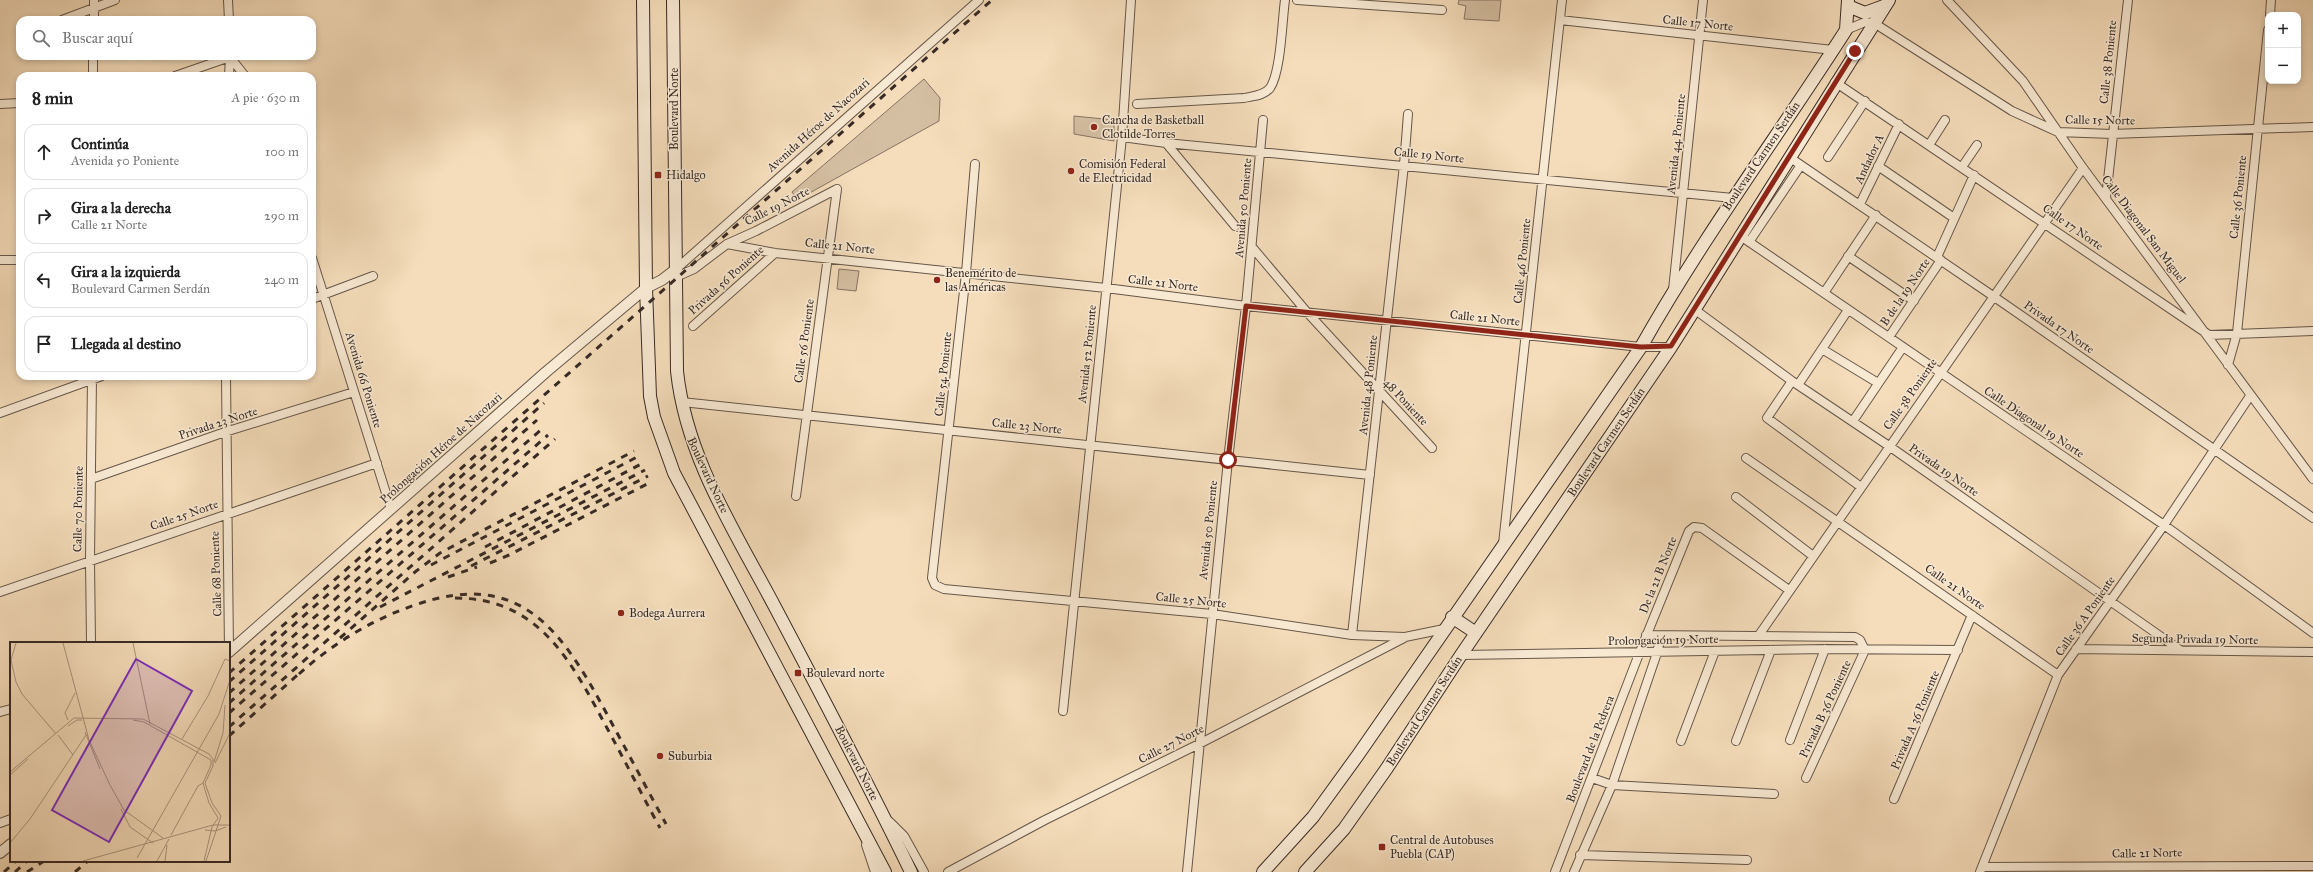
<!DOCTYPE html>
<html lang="es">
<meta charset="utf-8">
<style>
body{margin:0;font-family:"IM FELL Great Primer",serif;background:#f2f2f2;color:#222}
.controls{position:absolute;right:12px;top:12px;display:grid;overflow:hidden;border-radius:8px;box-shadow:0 2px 6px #0003}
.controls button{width:36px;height:36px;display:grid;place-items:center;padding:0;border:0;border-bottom:1px solid #e0e0e0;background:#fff;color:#222;font:20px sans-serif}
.stop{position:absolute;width:12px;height:12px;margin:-9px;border:3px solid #8f2418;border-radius:50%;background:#fff}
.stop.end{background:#8f2418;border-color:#fff;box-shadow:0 1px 4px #0008}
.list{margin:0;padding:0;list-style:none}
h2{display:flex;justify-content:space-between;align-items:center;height:52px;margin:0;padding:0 16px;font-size:17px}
h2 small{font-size:13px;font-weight:400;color:#767676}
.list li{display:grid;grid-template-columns:26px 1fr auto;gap:12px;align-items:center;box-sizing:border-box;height:56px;margin:0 8px 8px;padding:0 8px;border:1px solid #e0e0e0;border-radius:12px}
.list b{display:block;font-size:15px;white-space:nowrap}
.list p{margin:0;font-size:13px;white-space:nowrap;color:#767676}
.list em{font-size:13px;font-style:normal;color:#767676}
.icon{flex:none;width:22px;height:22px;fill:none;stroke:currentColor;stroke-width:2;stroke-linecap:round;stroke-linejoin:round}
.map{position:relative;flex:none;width:2313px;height:872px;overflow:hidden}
.search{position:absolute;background:#fff;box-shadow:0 2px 6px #0003;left:16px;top:16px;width:300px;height:44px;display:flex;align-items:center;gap:10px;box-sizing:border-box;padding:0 14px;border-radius:12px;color:#767676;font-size:15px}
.panel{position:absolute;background:#fff;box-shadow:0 2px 6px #0003;left:16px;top:72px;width:300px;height:308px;border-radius:12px}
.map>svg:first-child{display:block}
.green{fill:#d5bfa2;stroke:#867464}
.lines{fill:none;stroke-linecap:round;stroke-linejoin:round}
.minor-casing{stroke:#66574a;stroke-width:10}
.tertiary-casing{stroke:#66574a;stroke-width:12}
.secondary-casing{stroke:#372a25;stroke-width:14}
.minor{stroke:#f8e9d3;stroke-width:8}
.tertiary{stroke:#f8e9d3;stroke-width:10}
.secondary{stroke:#f8e9d3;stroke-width:12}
.rail{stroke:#372a25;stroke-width:3;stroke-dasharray:7 7;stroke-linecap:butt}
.route{stroke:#8f2418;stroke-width:5}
.poi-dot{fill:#8f2418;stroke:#f8e9d3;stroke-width:1.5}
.labels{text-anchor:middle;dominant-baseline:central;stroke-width:3;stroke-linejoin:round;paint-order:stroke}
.street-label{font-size:12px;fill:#372a25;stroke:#f8e9d3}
.poi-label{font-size:12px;fill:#372a25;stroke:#f8e9d3;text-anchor:start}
.inset-road{fill:none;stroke:#a9957f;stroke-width:1}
.view{fill:#7b2cbf;fill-opacity:0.15;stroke:#7b2cbf;stroke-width:2}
.inset-edge{fill:none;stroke:#372a25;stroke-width:2}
</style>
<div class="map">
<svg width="2313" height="872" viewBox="0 0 2313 872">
<rect width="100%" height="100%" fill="#f5ddbb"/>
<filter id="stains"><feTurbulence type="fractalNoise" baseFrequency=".005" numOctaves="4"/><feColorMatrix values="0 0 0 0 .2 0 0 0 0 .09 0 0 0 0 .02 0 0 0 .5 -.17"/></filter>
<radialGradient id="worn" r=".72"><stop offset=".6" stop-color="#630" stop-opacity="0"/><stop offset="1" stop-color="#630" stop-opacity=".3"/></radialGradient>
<!-- green -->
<path class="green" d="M 1459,0 L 1501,0 L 1499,21 L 1464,19 L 1466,6 L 1458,4 Z
M 924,79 L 940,98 L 939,121 L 797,200 L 792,192 Z
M 1074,116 L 1114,120 L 1114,141 L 1074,134 Z
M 839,269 L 859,271 L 856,291 L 837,289 Z"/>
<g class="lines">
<defs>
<path id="minor" d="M 228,0 L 229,20
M 1297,0 L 1442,10
M 1947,0 L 2023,81 L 2083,168 L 2313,479
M 2270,15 L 2271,0
M 62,20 L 115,0
M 94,20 L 94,0
M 1560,20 L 1833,50
M 1846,30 L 1865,22 L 1874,23 L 2012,111 L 2058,132 L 2112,134 L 2313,127
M 93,76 L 93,56
M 175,76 L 230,57 L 245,76
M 229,76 L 230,56
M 1835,82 L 2209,335 L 2313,331
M 0,104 L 20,103
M 1137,104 L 1244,98 C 1252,96 1264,96 1270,88 C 1281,72 1282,21 1285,0
M 1122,137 L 1166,143 L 1733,198
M 1166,143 L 1235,226
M 1929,145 L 1945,120
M 1789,157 L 1993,296 L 2313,518
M 1828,157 L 1865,101
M 975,164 L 966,273 L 932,578 L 935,585 L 944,589 L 1212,614 L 1352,635 L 1405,637 L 1444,629
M 1878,166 L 1954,218
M 1962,167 L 1977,145
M 2106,198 L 2128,0
M 1860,204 L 1899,124
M 1739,235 L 2164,525 L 2313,633
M 1749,242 L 1801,165
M 727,244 L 775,253 L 1106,288 L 1246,306 L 1641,347 L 1671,347
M 1252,247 L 1306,311 L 1432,448
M 1848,256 L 1914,301
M 1937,257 L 1974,175
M 312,258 L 391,509
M 0,260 L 20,260
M 675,270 L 979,0
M 676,277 L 694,269 L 727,244 L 756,231 L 837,189
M 1673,290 L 1703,0
M 1824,293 L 1876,215
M 312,299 L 373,276
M 1694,309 L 1792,381 L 1889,446 L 2180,650
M 693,326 L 775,253
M 1889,337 L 1941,260
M 1822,349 L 1878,383
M 2228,365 L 2237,333 L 2268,30
M 226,376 L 229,652
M 1792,381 L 1767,418 L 1861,487
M 1798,385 L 1848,310
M 682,402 L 1370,475
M 0,413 L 102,376
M 1853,421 L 1903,347
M 1746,458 L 2058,675
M 91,479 L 225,432 L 354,392
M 796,496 L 837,189
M 1736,497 L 1813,556
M 1503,544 L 1562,0
M 0,592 L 377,463
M 1352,635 L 1404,165 L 1408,114
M 1646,635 L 1855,637 L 1860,640 L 1865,650
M 1759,635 L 2083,168
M 91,643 L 90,561 L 92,376
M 2076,649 L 2313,652
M 1461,655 L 1825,649 L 1958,650
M 1063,711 L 1122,137 L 1131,0
M 0,712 L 11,709
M 1790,740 L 1825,649
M 1681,741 L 1715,651
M 1736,741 L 1771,650
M 1592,778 L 1612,785 L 1774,794
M 1806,778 L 1865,650
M 1894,799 L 1972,615
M 890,822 L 904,836 L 924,872
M 0,823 L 11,819
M 866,845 L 875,872
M 1580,855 L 1747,860
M 1982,867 L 2313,866
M 948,872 L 1045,820 L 1199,744 L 1404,638
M 1187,872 L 1228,460 L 1246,306 L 1263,120
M 1555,872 L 1639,654 L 1689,531 L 1694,527 L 1702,528 L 1789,590
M 1574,872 L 1612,785 L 1657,653 L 1661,636
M 1980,872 L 2058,675 L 2164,525 L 2250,396"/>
<path id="tertiary" d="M 229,652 L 546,372 L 646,288 L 662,280 L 675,270
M 0,853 L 11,844"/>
<path id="secondary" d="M 643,0 L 646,288 L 650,396 L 654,417 L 674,473 L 885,872
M 673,0 L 677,371 C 686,458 736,533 776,609 C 822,696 868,783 911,872
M 1848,6 L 1865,13 L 1884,6
M 1452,617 L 1476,633
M 1263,872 L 1313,817 L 1358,755 L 1641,347 C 1703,237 1778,136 1846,30 L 1848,0
M 1305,872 L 1344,829 L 1387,768 L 1461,655 L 1671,347 L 1889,0"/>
</defs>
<!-- minor casing -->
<use href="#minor" class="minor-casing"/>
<!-- tertiary casing -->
<use href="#tertiary" class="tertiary-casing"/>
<!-- secondary casing -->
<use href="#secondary" class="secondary-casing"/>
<!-- minor -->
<use href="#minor" class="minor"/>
<!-- tertiary -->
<use href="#tertiary" class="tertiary"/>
<!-- secondary -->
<use href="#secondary" class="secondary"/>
<!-- rail -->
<path class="rail" d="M 485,547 L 641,464
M 490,563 L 509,555 L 651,482
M 431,565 L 637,457
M 471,566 L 648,476
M 448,577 L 477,567
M 455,598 C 540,598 572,663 607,728 C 625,761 642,795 660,828
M 380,607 L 645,470
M 340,638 L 415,572 L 440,553 L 634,451
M 229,673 L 992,0
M 299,674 C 332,644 373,619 415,605 C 523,567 564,634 609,718 C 628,753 647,789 666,824
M 229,682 L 544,403
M 229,693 L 537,420
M 229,703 L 543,428
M 229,713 L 548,435
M 229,727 L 555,439
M 229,736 L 302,671
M 4,872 L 16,861
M 15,872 L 27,861
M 27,872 L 44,861
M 75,872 L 88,861"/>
</g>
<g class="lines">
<!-- route -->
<path class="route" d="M 1228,460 L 1246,306 L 1641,347 L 1671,346 L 1855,51"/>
</g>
<!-- markers -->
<g class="poi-dot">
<circle cx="1094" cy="127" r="4"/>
<circle cx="1071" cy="171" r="4"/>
<rect x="654" y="171" width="8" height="8" rx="2"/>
<circle cx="937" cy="280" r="4"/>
<circle cx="621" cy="613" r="4"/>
<rect x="794" y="669" width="8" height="8" rx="2"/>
<circle cx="660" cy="756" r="4"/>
<rect x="1378" y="843" width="8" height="8" rx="2"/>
</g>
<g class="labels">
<!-- street labels -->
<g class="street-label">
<text transform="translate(1698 23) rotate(6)">Calle 17 Norte</text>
<text transform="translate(2108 62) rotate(-84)">Calle 38 Poniente</text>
<text transform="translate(674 109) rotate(-90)">Boulevard Norte</text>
<text transform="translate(2100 120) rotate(1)">Calle 15 Norte</text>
<text transform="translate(818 125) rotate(-42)">Avenida Héroe de Nacozari</text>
<text transform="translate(1676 144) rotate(-84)">Avenida 44 Poniente</text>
<text transform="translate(1429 155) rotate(6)">Calle 19 Norte</text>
<text transform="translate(1761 156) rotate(-56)">Boulevard Carmen Serdán</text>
<text transform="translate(1869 159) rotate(-65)">Andador A</text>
<text transform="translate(2238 197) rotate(-84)">Calle 36 Poniente</text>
<text transform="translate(777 206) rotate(-27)">Calle 19 Norte</text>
<text transform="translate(1243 208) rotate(-85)">Avenida 50 Poniente</text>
<text transform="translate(2073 227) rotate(35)">Calle 17 Norte</text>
<text transform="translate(2144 229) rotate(53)">Calle Diagonal San Miguel</text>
<text transform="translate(840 246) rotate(6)">Calle 21 Norte</text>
<text transform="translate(1522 261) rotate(-84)">Calle 46 Poniente</text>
<text transform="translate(726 280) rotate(-42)">Privada 56 Poniente</text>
<text transform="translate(1163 283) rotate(7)">Calle 21 Norte</text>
<text transform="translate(1905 292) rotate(-56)">B de la 19 Norte</text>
<text transform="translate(1485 318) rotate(6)">Calle 21 Norte</text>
<text transform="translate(2059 327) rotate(35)">Privada 17 Norte</text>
<text transform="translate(804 341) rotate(-82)">Calle 56 Poniente</text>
<text transform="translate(1087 354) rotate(-84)">Avenida 52 Poniente</text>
<text transform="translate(943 374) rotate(-84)">Calle 54 Poniente</text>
<text transform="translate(364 380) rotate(73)">Avenida 66 Poniente</text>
<text transform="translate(1368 385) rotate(-84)">Avenida 48 Poniente</text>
<text transform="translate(1910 394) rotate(-55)">Calle 38 Poniente</text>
<text transform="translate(1406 402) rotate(47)">48 Poniente</text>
<text transform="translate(2034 422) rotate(34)">Calle Diagonal 19 Norte</text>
<text transform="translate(218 423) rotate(-18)">Privada 23 Norte</text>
<text transform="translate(1027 426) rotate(6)">Calle 23 Norte</text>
<text transform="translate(1606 442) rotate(-56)">Boulevard Carmen Serdán</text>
<text transform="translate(441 448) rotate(-42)">Prolongación Héroe de Nacozari</text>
<text transform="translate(1944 470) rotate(35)">Privada 19 Norte</text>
<text transform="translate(708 475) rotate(65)">Boulevard Norte</text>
<text transform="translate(78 509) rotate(-89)">Calle 70 Poniente</text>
<text transform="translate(184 515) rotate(-19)">Calle 25 Norte</text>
<text transform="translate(1208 530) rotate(-84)">Avenida 50 Poniente</text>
<text transform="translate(216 574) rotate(-92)">Calle 68 Poniente</text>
<text transform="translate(1658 575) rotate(-68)">De la 21 B Norte</text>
<text transform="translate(1955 587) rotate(35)">Calle 21 Norte</text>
<text transform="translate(1191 600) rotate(6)">Calle 25 Norte</text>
<text transform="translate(2085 616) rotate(-55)">Calle 36 A Poniente</text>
<text transform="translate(2195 639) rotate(1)">Segunda Privada 19 Norte</text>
<text transform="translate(1663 640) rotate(-1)">Prolongación 19 Norte</text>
<text transform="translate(1825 709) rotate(-65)">Privada B 36 Poniente</text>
<text transform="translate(1424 711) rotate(-57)">Boulevard Carmen Serdán</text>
<text transform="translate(1915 720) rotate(-67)">Privada A 36 Poniente</text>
<text transform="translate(1171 744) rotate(-27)">Calle 27 Norte</text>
<text transform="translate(1590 749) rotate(-69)">Boulevard de la Pedrera</text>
<text transform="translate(857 763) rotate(63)">Boulevard Norte</text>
<text transform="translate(2147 853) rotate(-1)">Calle 21 Norte</text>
</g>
<!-- poi labels -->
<g class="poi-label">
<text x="1102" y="120">Cancha de Basketball<tspan x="1102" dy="14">Clotilde Torres</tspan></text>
<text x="1079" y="164">Comisión Federal<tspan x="1079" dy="14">de Electricidad</tspan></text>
<text x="666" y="175">Hidalgo</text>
<text x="945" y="273">Benemérito de<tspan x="945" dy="14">las Américas</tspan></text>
<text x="629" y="613">Bodega Aurrera</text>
<text x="806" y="673">Boulevard norte</text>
<text x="668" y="756">Suburbia</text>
<text x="1390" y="840">Central de Autobuses<tspan x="1390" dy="14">Puebla (CAP)</tspan></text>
</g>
</g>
<!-- overview -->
<g transform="translate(10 642)">
<rect width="220" height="220" fill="#f5ddbb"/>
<path class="inset-road" d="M 6,1 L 1,18 L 6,40 L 12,52 L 46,92M 53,1 L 79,98 L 100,143 L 114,168 L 153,196M 123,1 L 140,82M 58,78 L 55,71 L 65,51M 123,78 L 134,80 L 201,118 L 201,123 L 193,141 L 199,161 L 208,176 L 202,185 L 194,219M 58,84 L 67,78 L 72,78M 75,90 L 90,127M 48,93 L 63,113M 172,97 L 198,54 L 215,17 L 220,19M 204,120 L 213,91 L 215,63M 205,121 L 220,91M 0,130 L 64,76 L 133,77 L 199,112 L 203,117 L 203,124 L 195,141 L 202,161 L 211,174 L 196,219M 0,133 L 18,117M 111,167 L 120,185 L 143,201M 195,188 L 205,189 L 216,185M 161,193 L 188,144 L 193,141M 0,201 L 20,177 L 76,93M 127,216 L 209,72 L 220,38M 73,219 L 203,183 L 220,183M 147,219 L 159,197M 155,219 L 157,203"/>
<path class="view" d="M 126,17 L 182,49 L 99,200 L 42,168 Z"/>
<rect width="220" height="220" class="inset-edge"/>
</g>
<rect width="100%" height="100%" filter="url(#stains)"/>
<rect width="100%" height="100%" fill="url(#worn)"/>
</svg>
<div class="controls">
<button>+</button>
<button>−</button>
</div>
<div class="stop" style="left:1228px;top:460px"></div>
<div class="stop end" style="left:1855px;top:51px"></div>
<div class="search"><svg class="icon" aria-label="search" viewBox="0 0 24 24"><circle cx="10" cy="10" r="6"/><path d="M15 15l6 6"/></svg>Buscar aquí</div>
<section class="panel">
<h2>8 min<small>A pie · 630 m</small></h2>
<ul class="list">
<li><svg class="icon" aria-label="ahead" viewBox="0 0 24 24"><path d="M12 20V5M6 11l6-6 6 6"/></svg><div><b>Continúa</b><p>Avenida 50 Poniente</p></div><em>100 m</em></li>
<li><svg class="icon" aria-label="right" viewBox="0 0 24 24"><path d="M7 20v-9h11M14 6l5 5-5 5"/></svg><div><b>Gira a la derecha</b><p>Calle 21 Norte</p></div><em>290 m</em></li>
<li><svg class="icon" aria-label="left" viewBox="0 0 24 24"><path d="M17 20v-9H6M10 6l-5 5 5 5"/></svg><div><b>Gira a la izquierda</b><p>Boulevard Carmen Serdán</p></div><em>240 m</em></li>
<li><svg class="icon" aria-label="arrive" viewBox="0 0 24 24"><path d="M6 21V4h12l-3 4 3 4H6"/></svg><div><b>Llegada al destino</b></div></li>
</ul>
</section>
</div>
